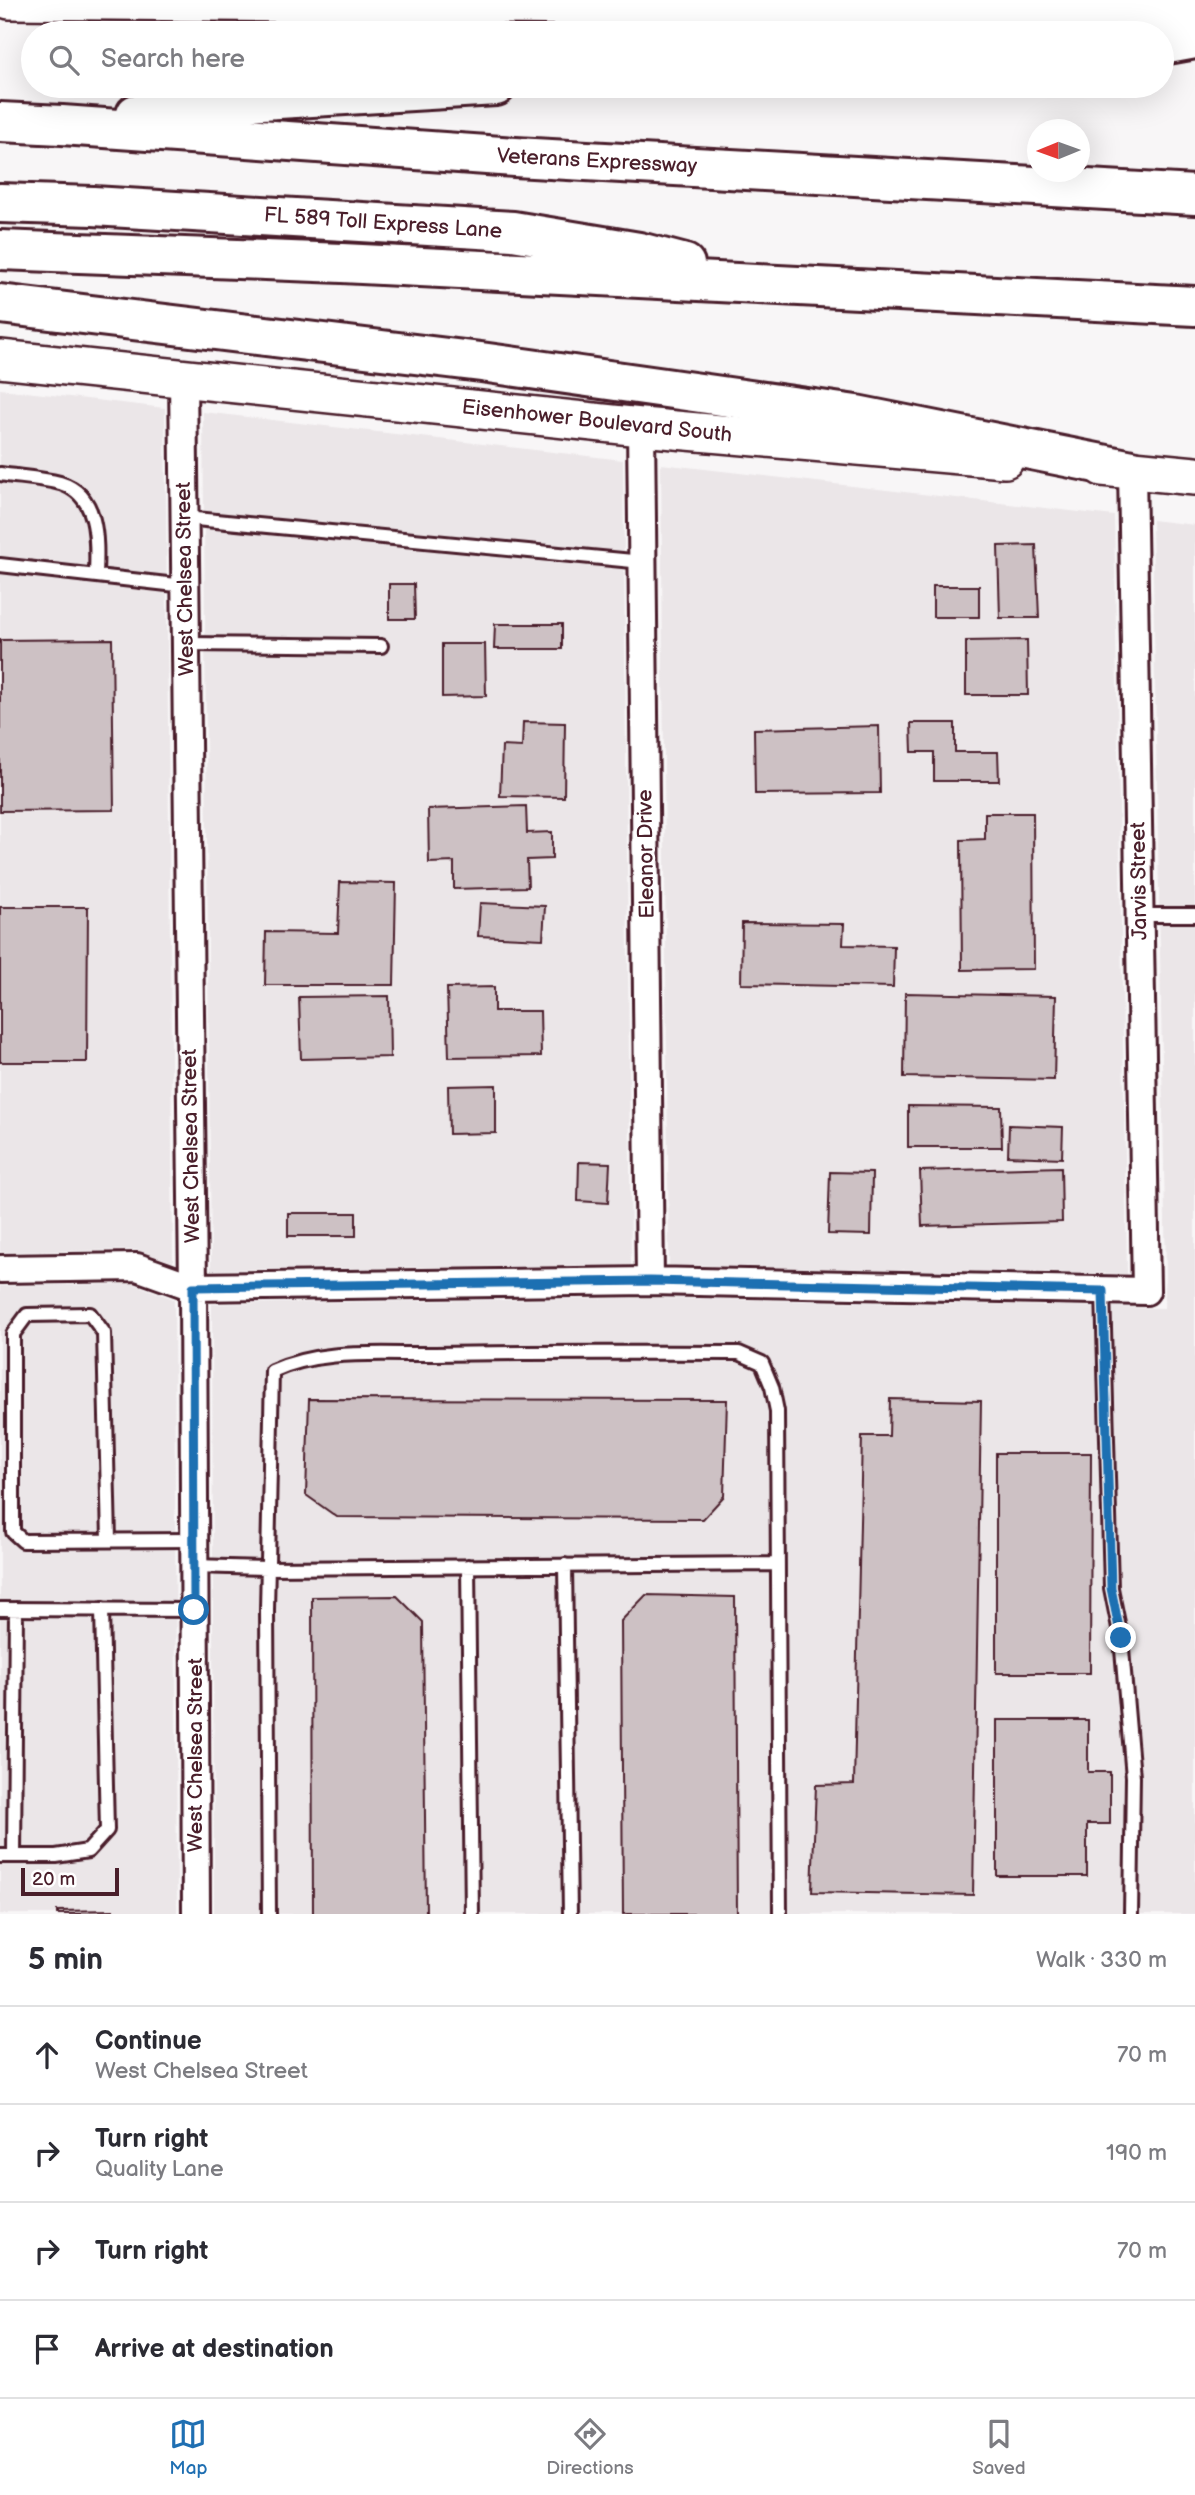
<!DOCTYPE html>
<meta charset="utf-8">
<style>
body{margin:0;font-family:"Balsamiq Sans",sans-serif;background:#f2f2f3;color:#2b2b33}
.compass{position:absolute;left:1027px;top:119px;width:63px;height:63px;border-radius:50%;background:#fff;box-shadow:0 7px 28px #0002;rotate:269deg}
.scale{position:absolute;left:21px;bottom:18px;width:98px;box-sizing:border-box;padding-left:7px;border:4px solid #4a1f2b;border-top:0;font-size:19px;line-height:24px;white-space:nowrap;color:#4a1f2b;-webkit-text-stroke:5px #fff;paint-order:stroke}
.stop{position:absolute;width:21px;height:21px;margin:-16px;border:5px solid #1f6fb2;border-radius:50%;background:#fff}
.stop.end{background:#1f6fb2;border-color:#fff;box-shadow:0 2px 7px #0008}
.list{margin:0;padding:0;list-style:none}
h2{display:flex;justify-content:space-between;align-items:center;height:91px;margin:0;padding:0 28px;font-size:30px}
h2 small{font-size:23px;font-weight:400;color:#7c7c81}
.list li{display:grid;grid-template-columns:46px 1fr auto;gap:21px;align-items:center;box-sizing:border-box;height:98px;padding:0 28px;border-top:2px solid #e1e1e2}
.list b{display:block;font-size:26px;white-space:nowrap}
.list p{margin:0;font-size:23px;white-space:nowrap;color:#7c7c81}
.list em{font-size:23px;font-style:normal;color:#7c7c81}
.icon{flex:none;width:38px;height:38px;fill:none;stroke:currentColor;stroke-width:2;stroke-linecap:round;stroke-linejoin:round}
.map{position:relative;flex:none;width:1195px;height:1914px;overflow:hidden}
.search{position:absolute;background:#fff;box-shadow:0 7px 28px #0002;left:21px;right:21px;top:21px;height:77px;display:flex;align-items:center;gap:18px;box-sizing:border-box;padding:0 24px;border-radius:38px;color:#7c7c81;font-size:26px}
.sheet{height:483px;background:#fff}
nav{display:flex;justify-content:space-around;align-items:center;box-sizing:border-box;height:98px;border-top:2px solid #e1e1e2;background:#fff;font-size:19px;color:#7c7c81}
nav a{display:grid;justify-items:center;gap:4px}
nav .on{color:#1f6fb2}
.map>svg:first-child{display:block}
.built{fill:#ebe6e8}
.building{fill:#cdc1c4;stroke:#4a1f2b;stroke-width:2}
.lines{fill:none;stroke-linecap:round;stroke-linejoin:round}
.service-casing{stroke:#4a1f2b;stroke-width:18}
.minor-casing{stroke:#4a1f2b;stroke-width:32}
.secondary-casing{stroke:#4a1f2b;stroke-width:42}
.motorway-casing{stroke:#4a1f2b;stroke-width:44}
.service{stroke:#fff;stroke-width:12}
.minor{stroke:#fff;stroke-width:26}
.secondary{stroke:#fff;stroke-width:37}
.motorway{stroke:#fff;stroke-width:38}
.route{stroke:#1f6fb2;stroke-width:9}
.labels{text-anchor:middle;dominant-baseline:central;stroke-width:5;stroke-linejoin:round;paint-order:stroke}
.street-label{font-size:21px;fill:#4a1f2b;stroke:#fff}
</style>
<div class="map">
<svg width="1195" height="1914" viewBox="0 0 1195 1914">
<rect width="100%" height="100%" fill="#f8f6f7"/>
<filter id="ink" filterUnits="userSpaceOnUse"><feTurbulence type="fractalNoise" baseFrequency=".0143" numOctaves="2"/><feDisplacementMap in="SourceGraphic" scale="14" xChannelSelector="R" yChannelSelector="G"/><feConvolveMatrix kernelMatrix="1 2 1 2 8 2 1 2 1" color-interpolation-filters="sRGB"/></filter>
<g filter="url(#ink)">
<!-- built -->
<path class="built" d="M 0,389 L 165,408 L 173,1262 L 137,1250 L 0,1252 Z
M 203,412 L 623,460 L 631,1265 L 211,1270 Z
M 661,464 L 1114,516 L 1127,1274 L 669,1265 Z
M 1152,520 L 1195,525 L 1195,1914 L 214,1914 L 212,1304 L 650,1298 L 1164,1308 L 1166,1275 Z
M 134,1284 L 174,1299 L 177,1914 L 0,1914 L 0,1286 Z"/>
<!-- building -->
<path class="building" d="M 1036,545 L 1039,618 L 1000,618 L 998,546 Z
M 389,584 L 414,584 L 415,619 L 389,619 Z
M 933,586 L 979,586 L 979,617 L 933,617 Z
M 495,624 L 562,624 L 562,649 L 494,649 Z
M 112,639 L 114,810 L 0,811 L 0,640 Z
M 1027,640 L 1028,695 L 966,695 L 966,641 Z
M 442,644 L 485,644 L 486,696 L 442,697 Z
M 523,722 L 565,723 L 564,797 L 500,796 L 502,746 L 522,747 Z
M 911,723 L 955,723 L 955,752 L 998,752 L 999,781 L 934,781 L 934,752 L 912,752 Z
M 879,726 L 880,793 L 755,794 L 754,729 Z
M 526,806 L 527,833 L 552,832 L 552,859 L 527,860 L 528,887 L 454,889 L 454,862 L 429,863 L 428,809 Z
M 985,813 L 1033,813 L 1034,969 L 962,970 L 961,840 L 985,839 Z
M 340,882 L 396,883 L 394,985 L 265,985 L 266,932 L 338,933 Z
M 480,903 L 545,906 L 543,939 L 478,936 Z
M 0,907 L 88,907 L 87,1062 L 0,1062 Z
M 742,923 L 844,924 L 843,945 L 894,946 L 893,987 L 741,984 Z
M 494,987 L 494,1011 L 540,1011 L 541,1056 L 449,1057 L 447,988 Z
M 905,993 L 1056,996 L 1054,1080 L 904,1077 Z
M 389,996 L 390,1057 L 301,1059 L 299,997 Z
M 496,1085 L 496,1133 L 449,1134 L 448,1086 Z
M 908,1106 L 1001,1107 L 1002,1147 L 908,1147 Z
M 1009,1125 L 1063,1127 L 1062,1158 L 1008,1156 Z
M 579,1162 L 610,1163 L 608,1203 L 578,1201 Z
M 1061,1167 L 1062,1222 L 922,1226 L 920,1171 Z
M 830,1172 L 872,1173 L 871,1235 L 828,1234 Z
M 288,1213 L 356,1213 L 356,1236 L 288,1236 Z
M 309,1399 L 727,1400 L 724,1496 L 703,1519 L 337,1517 L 306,1495 Z
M 890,1399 L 981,1401 L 973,1895 L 812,1892 L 816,1785 L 854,1784 L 862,1436 L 889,1436 Z
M 996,1453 L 1091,1453 L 1090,1673 L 996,1673 Z
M 646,1595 L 735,1597 L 737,1914 L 623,1914 L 621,1621 Z
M 397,1596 L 423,1622 L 426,1914 L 313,1914 L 312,1597 Z
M 997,1720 L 1088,1720 L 1088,1772 L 1110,1772 L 1110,1824 L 1087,1824 L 1087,1876 L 997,1876 Z
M 113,1910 L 113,1914 L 57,1914 L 57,1911 Z"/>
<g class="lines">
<defs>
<path id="service" d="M 0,474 C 19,477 41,478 60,483 C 100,495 97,542 96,576
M 185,518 L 643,562
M 0,565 L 185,586
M 186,644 L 381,646
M 1140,915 L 1195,915
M 1103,1291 L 1111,1588 L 1121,1638 L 1133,1777 L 1131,1914
M 109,1540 L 104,1333 L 90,1314 L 27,1315 L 13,1334 L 13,1532 L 23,1541 L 194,1540
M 565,1565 L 570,1914
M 194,1566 L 268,1568 L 778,1564
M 468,1566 L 472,1914
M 0,1609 L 194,1610
M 0,1856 L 56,1856 L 88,1851 L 107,1830 L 102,1609
M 14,1856 L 16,1609
M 269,1914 L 267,1610 L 272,1371 C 321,1348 381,1355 435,1354 C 536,1352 637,1353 739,1353 L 762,1363 L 772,1387 L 777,1411 L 780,1914"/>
<path id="minor" d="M 183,377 L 193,1287 L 196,1914
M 641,427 L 650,1281
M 0,1269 L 137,1267 L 193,1287 L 650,1281 L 1146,1291 L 1132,470"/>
<path id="secondary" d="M 9,0 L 1195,12
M 0,359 L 641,427 L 1005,459
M 1102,467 L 1195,476"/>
<path id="motorway" d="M 1162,45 L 1195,39
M 136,114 L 230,102 L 496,86
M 0,122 L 62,125 L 515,157 L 1195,195
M 0,203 L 93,206 L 513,231 L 639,252 L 685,264
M 0,250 L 342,263 L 1195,306
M 0,304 L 481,362 L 856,415 L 1132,470"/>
</defs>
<!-- service casing -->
<use href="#service" class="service-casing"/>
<!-- minor casing -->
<use href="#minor" class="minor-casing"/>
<!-- secondary casing -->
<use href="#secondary" class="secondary-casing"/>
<!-- motorway casing -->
<use href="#motorway" class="motorway-casing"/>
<!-- service -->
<use href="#service" class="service"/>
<!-- minor -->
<use href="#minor" class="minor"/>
<!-- secondary -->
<use href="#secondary" class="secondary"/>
<!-- motorway -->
<use href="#motorway" class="motorway"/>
</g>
</g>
<g class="lines" filter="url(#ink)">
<!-- route -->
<path class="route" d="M 194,1610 L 193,1287 L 650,1281 L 1103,1291 L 1111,1588 L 1121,1638"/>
</g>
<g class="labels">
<!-- street labels -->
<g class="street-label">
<text transform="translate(597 161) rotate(3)">Veterans Expressway</text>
<text transform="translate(383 223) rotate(4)">FL 589 Toll Express Lane</text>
<text transform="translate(597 421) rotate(6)">Eisenhower Boulevard South</text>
<text transform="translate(185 579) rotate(-91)">West Chelsea Street</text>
<text transform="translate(646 854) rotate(-91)">Eleanor Drive</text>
<text transform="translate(1139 881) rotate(-91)">Jarvis Street</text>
<text transform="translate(191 1146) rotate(-91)">West Chelsea Street</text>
<text transform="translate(195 1755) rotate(-90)">West Chelsea Street</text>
</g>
</g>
</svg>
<svg class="compass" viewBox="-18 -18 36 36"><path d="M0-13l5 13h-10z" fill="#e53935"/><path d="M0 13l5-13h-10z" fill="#7c7c81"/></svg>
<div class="scale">20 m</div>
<div class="stop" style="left:194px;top:1610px"></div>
<div class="stop end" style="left:1121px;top:1638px"></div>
<div class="search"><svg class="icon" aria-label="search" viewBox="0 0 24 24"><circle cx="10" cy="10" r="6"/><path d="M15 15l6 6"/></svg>Search here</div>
</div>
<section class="sheet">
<h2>5 min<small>Walk · 330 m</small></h2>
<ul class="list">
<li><svg class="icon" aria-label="ahead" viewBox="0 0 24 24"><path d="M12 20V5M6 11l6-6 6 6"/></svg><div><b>Continue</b><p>West Chelsea Street</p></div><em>70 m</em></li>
<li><svg class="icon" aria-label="right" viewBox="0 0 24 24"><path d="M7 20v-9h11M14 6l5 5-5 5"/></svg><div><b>Turn right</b><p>Quality Lane</p></div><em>190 m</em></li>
<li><svg class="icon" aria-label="right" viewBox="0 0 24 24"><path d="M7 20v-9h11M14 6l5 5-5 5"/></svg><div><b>Turn right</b></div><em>70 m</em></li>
<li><svg class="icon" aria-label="arrive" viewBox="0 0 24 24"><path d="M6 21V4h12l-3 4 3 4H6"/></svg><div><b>Arrive at destination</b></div></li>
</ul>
</section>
<nav>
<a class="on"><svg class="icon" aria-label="map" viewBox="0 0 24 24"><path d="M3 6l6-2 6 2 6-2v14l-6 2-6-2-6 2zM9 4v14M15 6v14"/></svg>Map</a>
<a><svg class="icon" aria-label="directions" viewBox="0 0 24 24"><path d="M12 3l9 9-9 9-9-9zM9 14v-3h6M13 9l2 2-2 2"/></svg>Directions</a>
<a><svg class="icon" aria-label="saved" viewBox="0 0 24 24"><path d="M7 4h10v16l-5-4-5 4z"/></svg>Saved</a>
</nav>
